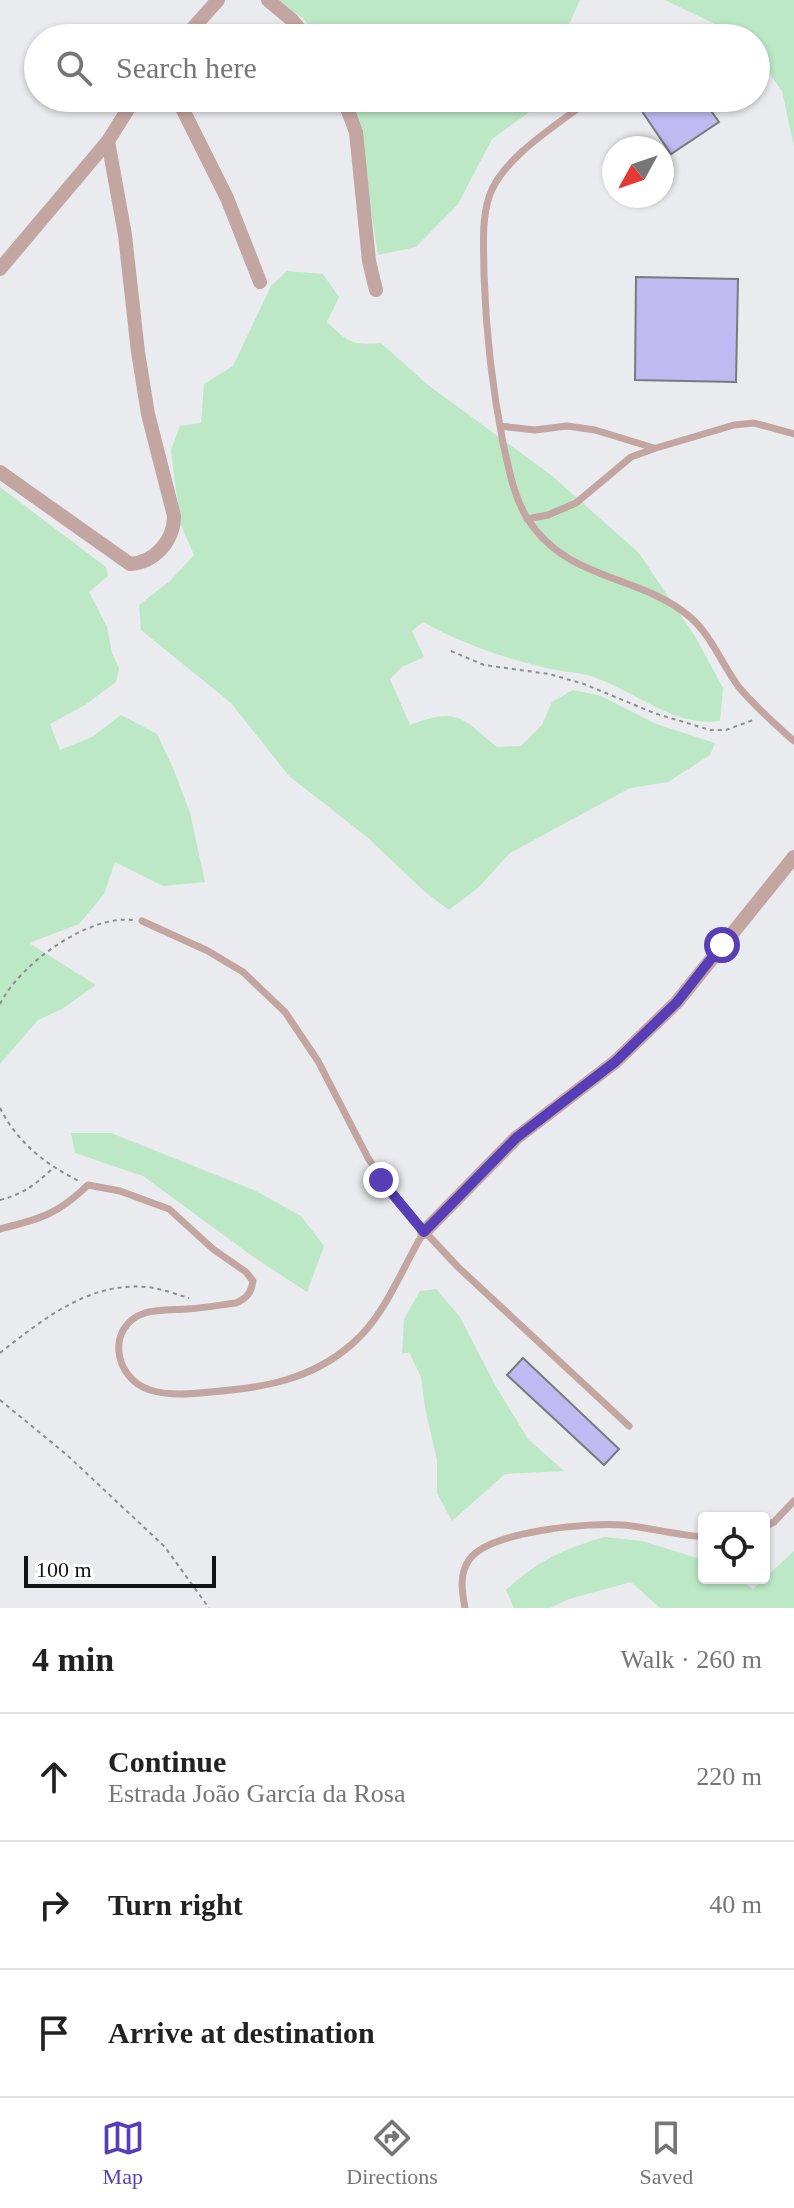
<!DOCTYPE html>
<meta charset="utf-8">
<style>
body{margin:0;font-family:Georgia,serif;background:#f2f2f2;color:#222}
.controls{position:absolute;right:24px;bottom:24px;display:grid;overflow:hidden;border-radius:8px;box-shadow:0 2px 6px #0004}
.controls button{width:72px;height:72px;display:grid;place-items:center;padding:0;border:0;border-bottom:2px solid #e0e0e0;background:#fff;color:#222;font:40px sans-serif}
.compass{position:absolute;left:602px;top:136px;width:72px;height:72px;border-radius:50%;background:#fff;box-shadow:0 2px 6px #0004;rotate:230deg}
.scale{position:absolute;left:24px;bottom:20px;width:192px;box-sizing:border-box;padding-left:8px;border:4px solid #131415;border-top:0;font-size:22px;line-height:28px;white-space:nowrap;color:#131415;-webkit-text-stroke:6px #fff;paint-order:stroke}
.stop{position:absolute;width:24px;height:24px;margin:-18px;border:6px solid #583eb6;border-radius:50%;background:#fff}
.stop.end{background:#583eb6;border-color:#fff;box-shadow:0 2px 8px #0008}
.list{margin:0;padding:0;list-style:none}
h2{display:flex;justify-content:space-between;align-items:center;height:104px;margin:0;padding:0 32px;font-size:34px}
h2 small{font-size:26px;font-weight:400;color:#767676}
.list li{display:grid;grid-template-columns:52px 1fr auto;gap:24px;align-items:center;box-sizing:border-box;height:128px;padding:0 32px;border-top:2px solid #e0e0e0}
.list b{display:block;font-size:30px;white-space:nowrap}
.list p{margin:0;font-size:26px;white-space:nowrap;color:#767676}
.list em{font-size:26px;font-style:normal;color:#767676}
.icon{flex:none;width:44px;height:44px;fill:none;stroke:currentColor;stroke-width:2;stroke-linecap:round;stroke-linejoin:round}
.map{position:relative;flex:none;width:794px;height:1608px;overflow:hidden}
.search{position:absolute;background:#fff;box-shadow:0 2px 6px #0004;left:24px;right:24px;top:24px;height:88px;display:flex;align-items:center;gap:20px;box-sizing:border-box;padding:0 28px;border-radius:44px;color:#767676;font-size:30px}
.sheet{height:488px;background:#fff}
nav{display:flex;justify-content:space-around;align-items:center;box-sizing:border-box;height:112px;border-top:2px solid #e0e0e0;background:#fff;font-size:22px;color:#767676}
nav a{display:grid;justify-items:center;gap:4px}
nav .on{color:#583eb6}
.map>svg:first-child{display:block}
.green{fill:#bce8c6}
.building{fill:#c1b9f2;stroke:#7a7a7d;stroke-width:2}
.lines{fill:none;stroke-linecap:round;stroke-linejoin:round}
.path{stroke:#8c8e90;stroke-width:2;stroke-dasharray:4 4;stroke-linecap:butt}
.lane{stroke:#c3a5a1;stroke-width:7}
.street{stroke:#c3a5a1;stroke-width:14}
.route{stroke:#583eb6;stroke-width:10}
</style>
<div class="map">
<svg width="794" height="1608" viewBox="0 0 794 1608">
<rect width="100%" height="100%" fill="#e9ebee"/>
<!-- green -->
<path class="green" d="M 276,0 L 580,0 L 563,38 L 318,38 L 303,18 Z
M 665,0 L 794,0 L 794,146 L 782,91 L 756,55 L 756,38 L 744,38 Z
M 349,98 L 535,98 L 528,113 L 492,139 L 458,204 L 416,247 L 378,255 L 358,127 Z
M 287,271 L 323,274 L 339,297 L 327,322 C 348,342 351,346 381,343 L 428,385 L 551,475 L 639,553 L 696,638 L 723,688 L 720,721 C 672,728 631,687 587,675 C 575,672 563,672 551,669 C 507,659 462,644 423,622 L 412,631 L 424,657 L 402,667 L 390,679 L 410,725 C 458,707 460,717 497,747 L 521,746 L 542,725 L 552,702 L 573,690 L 601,696 L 656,724 L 715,743 L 710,755 L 668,782 L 630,788 L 510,853 L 478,888 L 449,910 L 425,892 L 367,837 L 289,776 L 231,703 L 141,630 L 139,605 L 170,581 L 194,555 L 181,525 L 173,468 L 171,450 L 180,426 L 201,423 L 204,384 L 233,366 L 271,286 Z
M 0,487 L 106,567 L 108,576 L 89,592 L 107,627 L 112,653 L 119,668 L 116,682 L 85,705 L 50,724 L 60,750 L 92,737 L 121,715 L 157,734 L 173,768 L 190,813 L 205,882 L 163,886 L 115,862 L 104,894 L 79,924 L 29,943 L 96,985 L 62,1009 L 38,1020 L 0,1064 Z
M 71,1133 L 111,1133 L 256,1191 L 301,1216 L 324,1246 L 307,1292 L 255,1258 L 143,1176 L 75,1153 Z
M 436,1289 L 460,1317 L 495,1385 L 528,1439 L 564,1471 L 505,1474 L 452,1521 L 437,1493 L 437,1460 L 425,1408 L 421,1377 L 409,1352 L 402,1354 L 404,1319 L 420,1291 Z
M 604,1537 L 642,1541 L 704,1560 L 704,1578 L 738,1578 L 753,1589 L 794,1551 L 794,1608 L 660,1608 L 631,1582 L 569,1599 L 550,1608 L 514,1608 L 506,1590 C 537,1561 564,1549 604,1537 Z"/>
<!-- building -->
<path class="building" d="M 633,98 L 702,98 L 719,122 L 671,154 Z
M 636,277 L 738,279 L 736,382 L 635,380 Z
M 523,1358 L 619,1449 L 604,1465 L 507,1375 Z"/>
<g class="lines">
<!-- path -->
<path class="path" d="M 451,651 L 484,665 L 549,674 L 584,684 L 654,713 L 710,730 L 726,730 L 756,719
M 0,1004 C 20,964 87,915 133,920
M 0,1108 C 17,1142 46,1165 79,1181
M 0,1200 C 23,1194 35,1185 52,1169
M 0,1353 C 43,1319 89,1282 146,1287 C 160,1288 175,1294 189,1298
M 0,1400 L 67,1455 L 165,1547 L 209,1608"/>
<!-- lane -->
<path class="lane" d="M 592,98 C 560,123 502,157 489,197 C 481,222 484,250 484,275 C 486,333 492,387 503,443 C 509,469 513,495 527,518 C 567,582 640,574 690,617 C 711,635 722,664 738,686 C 755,707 774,723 794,741
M 500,426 L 535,430 L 567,426 L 595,430 L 654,448
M 527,519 L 548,515 L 576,503 L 631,457 L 656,448 L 734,425 L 754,423 L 794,434
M 142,921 L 208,951 L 243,972 L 285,1012 L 318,1061 L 368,1158 L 399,1204 L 458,1267 L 629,1426
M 0,1229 C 40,1219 57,1215 88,1185 L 120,1191 L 169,1209 L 213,1249 L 246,1272 L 253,1281 C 251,1293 247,1298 236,1303 C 220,1305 203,1308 187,1309 C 174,1310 158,1309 145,1313 C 105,1326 114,1379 150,1390 C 169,1396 191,1394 210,1392 C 263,1388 311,1380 352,1344 C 386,1315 401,1269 424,1232
M 764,1527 L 774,1522 L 794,1501
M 465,1608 C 462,1592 459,1574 469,1560 C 489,1531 590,1522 624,1525 C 651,1528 677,1535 704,1537"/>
<!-- street -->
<path class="street" d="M 268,0 L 292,20 L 307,38
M 184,38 L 218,0
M 177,98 L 227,198 L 260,282
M 343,98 L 356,132 L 369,261 L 376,290
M 0,269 L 108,141 L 135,98
M 0,472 L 130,564 C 156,562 174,540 174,516 L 148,414 L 138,352 L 125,235 L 108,141
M 424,1232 L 516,1138 L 615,1062 L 677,1002 L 794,857"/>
</g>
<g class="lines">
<!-- route -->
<path class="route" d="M 381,1180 L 424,1232 L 516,1138 L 615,1062 L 677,1002 L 722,945"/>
</g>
</svg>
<div class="controls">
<button><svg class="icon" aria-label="locate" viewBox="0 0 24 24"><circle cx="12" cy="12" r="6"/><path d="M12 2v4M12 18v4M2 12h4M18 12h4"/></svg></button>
</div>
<svg class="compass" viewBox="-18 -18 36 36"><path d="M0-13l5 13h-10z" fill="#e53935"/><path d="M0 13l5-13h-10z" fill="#767676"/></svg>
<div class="scale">100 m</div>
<div class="stop" style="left:722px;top:945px"></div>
<div class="stop end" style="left:381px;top:1180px"></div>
<div class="search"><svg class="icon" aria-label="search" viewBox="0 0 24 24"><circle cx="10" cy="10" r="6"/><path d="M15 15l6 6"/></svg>Search here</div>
</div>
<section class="sheet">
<h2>4 min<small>Walk · 260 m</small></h2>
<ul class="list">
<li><svg class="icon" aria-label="ahead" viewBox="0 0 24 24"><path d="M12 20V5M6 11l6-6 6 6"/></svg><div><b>Continue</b><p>Estrada João García da Rosa</p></div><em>220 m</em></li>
<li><svg class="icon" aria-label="right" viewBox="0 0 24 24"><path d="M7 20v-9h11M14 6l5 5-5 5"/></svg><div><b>Turn right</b></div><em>40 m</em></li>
<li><svg class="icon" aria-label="arrive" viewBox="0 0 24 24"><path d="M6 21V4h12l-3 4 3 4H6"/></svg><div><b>Arrive at destination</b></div></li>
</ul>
</section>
<nav>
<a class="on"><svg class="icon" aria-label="map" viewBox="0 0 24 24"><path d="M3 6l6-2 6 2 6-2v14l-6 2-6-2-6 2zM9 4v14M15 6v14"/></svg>Map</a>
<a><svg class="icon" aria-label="directions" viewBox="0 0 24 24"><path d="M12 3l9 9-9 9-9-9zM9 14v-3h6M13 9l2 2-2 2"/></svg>Directions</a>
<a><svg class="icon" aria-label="saved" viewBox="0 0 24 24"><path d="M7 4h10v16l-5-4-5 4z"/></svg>Saved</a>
</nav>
